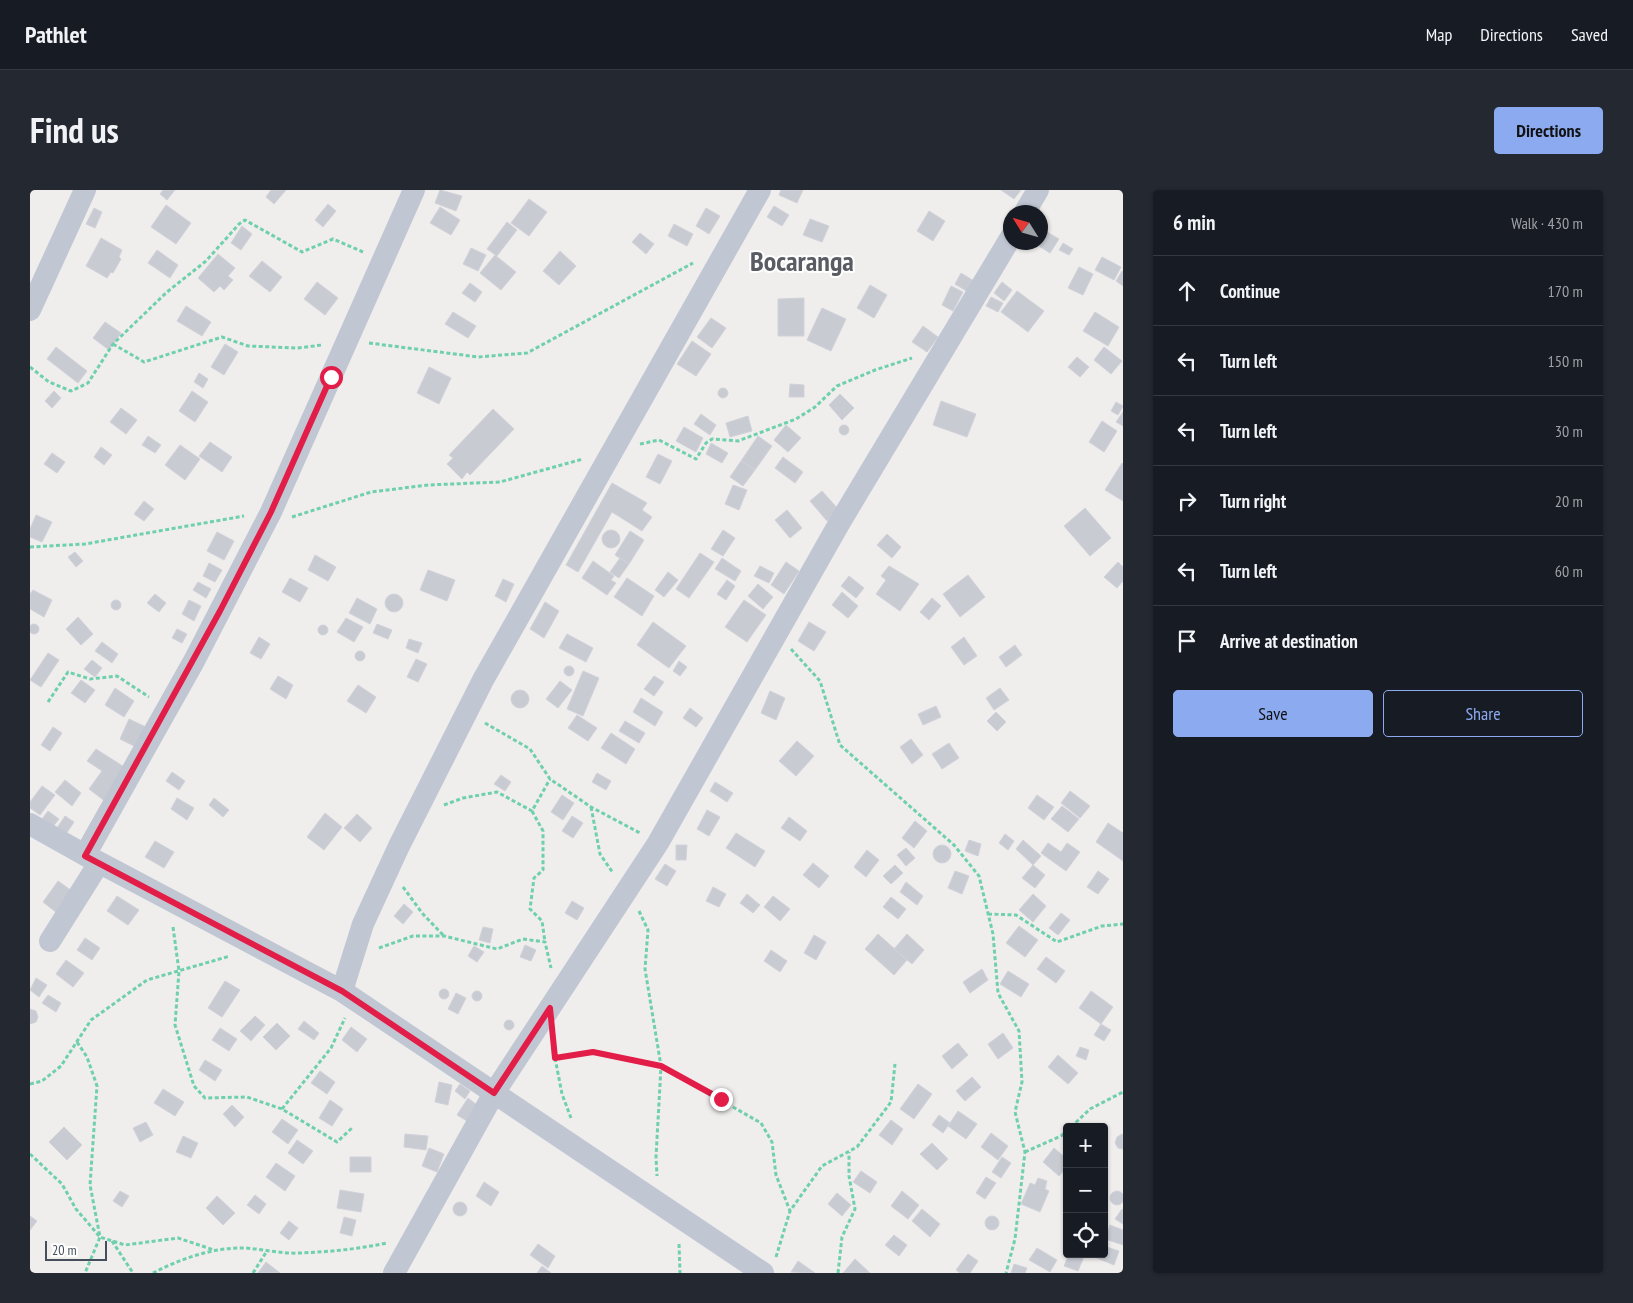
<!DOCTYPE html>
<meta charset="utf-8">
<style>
body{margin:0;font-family:"PT Sans Narrow",sans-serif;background:#242831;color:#f1f3f6}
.controls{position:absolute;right:15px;bottom:15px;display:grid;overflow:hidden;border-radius:5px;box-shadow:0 1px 4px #0004}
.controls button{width:45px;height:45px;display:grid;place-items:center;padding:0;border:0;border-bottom:1px solid #363941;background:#171b24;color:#f1f3f6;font:25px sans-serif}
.compass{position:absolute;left:973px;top:15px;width:45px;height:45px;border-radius:50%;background:#171b24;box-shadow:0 1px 4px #0004;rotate:307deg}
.scale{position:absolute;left:15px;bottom:12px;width:62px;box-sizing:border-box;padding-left:5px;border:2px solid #454e5b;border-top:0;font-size:14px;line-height:18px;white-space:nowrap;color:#454e5b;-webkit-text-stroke:4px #fff;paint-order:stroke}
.stop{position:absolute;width:15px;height:15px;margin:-11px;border:4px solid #e11d48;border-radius:50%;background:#fff}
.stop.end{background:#e11d48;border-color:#fff;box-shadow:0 1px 5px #0008}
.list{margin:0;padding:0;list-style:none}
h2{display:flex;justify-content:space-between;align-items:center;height:65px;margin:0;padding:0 20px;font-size:21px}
h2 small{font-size:16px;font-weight:400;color:#9ea1a6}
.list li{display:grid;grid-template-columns:32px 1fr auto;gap:15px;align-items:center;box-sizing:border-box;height:70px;padding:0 20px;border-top:1px solid #363941}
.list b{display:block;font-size:19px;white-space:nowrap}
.list em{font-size:16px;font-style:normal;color:#9ea1a6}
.actions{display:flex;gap:10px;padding:15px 20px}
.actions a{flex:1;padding:11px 0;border:1px solid #8caaef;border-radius:5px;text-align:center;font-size:18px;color:#8caaef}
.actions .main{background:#8caaef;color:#111}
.icon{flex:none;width:28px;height:28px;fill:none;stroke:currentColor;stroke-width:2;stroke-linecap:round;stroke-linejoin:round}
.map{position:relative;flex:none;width:1093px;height:1083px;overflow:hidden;border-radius:5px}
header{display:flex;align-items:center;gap:30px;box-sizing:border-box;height:70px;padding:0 25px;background:#171b24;border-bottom:1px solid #363941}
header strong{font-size:24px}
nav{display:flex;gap:28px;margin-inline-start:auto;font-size:18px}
.intro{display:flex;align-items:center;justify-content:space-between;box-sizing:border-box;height:120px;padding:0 30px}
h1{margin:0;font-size:35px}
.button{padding:12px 22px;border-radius:5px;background:#8caaef;color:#111;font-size:18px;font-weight:700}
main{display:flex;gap:30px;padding:0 30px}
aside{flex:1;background:#171b24;border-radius:5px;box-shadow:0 1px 4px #0004}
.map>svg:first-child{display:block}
.building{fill:#c9cbd3;stroke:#d1d2d9}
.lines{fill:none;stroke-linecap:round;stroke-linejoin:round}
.path{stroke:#6fd0ad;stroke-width:3;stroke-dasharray:4 2.5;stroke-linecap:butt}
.street{stroke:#c0c7d3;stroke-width:22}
.route{stroke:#e11d48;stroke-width:6}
.labels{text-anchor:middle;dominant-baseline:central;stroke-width:4;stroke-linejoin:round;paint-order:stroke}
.town-label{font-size:28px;font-weight:bold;fill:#5a5c63;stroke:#fff}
</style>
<header>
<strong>Pathlet</strong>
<nav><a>Map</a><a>Directions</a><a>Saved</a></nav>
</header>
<div class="intro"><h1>Find us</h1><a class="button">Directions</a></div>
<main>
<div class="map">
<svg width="1093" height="1083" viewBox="0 0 1093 1083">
<rect width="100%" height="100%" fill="#f0eded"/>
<!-- building -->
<path class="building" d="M 133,0 L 145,0 L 137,10 L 130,4 Z
M 241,0 L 256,0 L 244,14 L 236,7 Z
M 410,0 L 432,6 L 426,21 L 405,13 Z
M 751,0 L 773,0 L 767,13 L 749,5 Z
M 971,0 L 991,0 L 984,9 Z
M 499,9 L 517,22 L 499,46 L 481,33 Z
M 298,14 L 306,21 L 293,37 L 285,30 Z
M 136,15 L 161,33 L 146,54 L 121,37 Z
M 744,16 L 759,25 L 752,36 L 737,27 Z
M 410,17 L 430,30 L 421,45 L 400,33 Z
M 64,18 L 72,22 L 65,38 L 56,34 Z
M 676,18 L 690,26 L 679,44 L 666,36 Z
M 899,21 L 915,31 L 903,51 L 887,41 Z
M 780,29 L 799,36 L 792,52 L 773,45 Z
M 477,32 L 487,40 L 467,66 L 457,59 Z
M 644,34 L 663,44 L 657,56 L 638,46 Z
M 212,36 L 222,44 L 211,60 L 201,53 Z
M 1012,39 L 1029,49 L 1020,63 L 1004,53 L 1011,52 Z
M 610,43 L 624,54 L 616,64 L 602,52 Z
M 71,48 L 92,60 L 89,67 L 91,69 L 83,83 L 81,82 L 77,88 L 56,76 Z
M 1033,53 L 1043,59 L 1039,65 L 1029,60 Z
M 441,58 L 456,65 L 448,81 L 433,74 Z
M 127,60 L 148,75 L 140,88 L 118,73 Z
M 530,61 L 546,76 L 529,95 L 513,81 Z
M 188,64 L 205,78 L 198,86 L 203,90 L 194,100 L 190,96 L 184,102 L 168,88 Z
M 465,65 L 486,82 L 471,100 L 450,83 Z
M 1072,67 L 1091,77 L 1084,90 L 1065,80 Z
M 232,71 L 252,87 L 240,102 L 219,86 Z
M 1049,77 L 1063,84 L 1053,105 L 1038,98 Z
M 1092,81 L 1093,82 L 1093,96 L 1086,91 Z
M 931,83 L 944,91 L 938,102 L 925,94 Z
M 287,92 L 308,108 L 295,125 L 274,109 Z
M 972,92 L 982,100 L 974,111 L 964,103 Z
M 440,93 L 452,102 L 445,112 L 432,103 Z
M 840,95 L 857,105 L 844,128 L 827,118 Z
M 921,96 L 933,102 L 923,121 L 912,115 Z
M 987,101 L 1014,121 L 998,142 L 971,122 Z
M 961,107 L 973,113 L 968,122 L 956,116 Z
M 774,108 L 774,146 L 748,146 L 748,109 Z
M 156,116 L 181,132 L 172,146 L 147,131 Z
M 792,118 L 816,129 L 801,161 L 777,150 Z
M 423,122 L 446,136 L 438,148 L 415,134 Z
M 1065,122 L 1089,137 L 1078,156 L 1053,141 Z
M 681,128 L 696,138 L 682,158 L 667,147 Z
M 75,132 L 91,143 L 79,160 L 63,148 Z
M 893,136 L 908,147 L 897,162 L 882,152 Z
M 662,151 L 681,164 L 666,186 L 647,174 Z
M 195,154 L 208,162 L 194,185 L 181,177 Z
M 26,157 L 57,181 L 48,193 L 17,169 Z
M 1074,157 L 1092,171 L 1081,184 L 1064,170 Z
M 1047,167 L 1059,177 L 1050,187 L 1038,177 Z
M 399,177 L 421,188 L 409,214 L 387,203 Z
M 169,183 L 178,189 L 173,198 L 164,192 Z
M 760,194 L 774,195 L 774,207 L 759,207 Z
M688 203a5 5 0 1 1 10 0a5 5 0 1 1-10 0Z
M 24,201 L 31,208 L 22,218 L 15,211 Z
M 162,201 L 178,212 L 165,232 L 149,221 Z
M 810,204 L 824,218 L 812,230 L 799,215 Z
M 911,211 L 946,224 L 937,247 L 903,235 Z
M 1086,212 L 1093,216 L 1088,225 L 1081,221 Z
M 91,218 L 107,230 L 96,244 L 80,232 Z
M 463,219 L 484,239 L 440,285 L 437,282 L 432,289 L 417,274 L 423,268 L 419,265 Z
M 1093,222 L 1093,236 L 1086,232 Z
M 671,224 L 686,235 L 680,245 L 664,234 Z
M 718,226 L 722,241 L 700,247 L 696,233 Z
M 1072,231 L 1087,241 L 1074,262 L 1059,252 Z
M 756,235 L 771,248 L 758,262 L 744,250 Z
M809 240a5 5 0 1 1 10 0a5 5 0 1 1-10 0Z
M 654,237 L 673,248 L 666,262 L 646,251 Z
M 118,246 L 131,255 L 125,263 L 112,255 Z
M 728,246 L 742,256 L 725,280 L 711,271 Z
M 180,252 L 202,267 L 192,282 L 169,266 Z
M 681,253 L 698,263 L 692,273 L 676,264 Z
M 150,255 L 170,269 L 155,290 L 135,275 Z
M 71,257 L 82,265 L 74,275 L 64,267 Z
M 22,263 L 35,272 L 27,283 L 14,274 Z
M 628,264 L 642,271 L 630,294 L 616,287 Z
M 753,267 L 773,282 L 765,293 L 745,278 Z
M 711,271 L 725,280 L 713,296 L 700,287 Z
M 1092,273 L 1093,274 L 1093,311 L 1075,300 Z
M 582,293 L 617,313 L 612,320 L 622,327 L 612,341 L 582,322 L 548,382 L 536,375 Z
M 703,295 L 717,300 L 709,320 L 695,314 Z
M 792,301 L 809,320 L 797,331 L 780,311 Z
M 114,311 L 124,319 L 114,331 L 104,324 Z
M 1055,318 L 1081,348 L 1060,366 L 1034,336 Z
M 757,320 L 772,338 L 760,348 L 745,330 Z
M 6,325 L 22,332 L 12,352 L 0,347 L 0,339 Z
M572 349a9 9 0 1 1 18 0a9 9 0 1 1-18 0Z
M 693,340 L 705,348 L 693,366 L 681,359 Z
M 600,341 L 614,350 L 599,374 L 585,365 Z
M 187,342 L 204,351 L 194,370 L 177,361 Z
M 857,344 L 871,357 L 862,368 L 847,355 Z
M 45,362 L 53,371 L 46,377 L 38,367 Z
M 670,363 L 684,372 L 659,408 L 646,399 Z
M 285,365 L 306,377 L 298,391 L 278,380 Z
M 590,368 L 599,374 L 589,388 L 580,382 Z
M 692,368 L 711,381 L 705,391 L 685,379 Z
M 563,371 L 584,386 L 581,390 L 586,393 L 577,405 L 552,388 Z
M 756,372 L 769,381 L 754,404 L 741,395 Z
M 1088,372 L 1093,377 L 1093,391 L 1087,398 L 1074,387 Z
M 179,373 L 192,380 L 185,392 L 173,386 Z
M 730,376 L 744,383 L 739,393 L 724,386 Z
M 859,376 L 889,394 L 870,421 L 846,404 L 856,390 L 851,386 Z
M 398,380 L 425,390 L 417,411 L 390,400 Z
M 638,382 L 648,390 L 634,407 L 625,400 Z
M 938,385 L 955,407 L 930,427 L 913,404 Z
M 819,386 L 834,398 L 826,408 L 811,396 Z
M 260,388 L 278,398 L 270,412 L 252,402 Z
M 597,388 L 624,406 L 612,426 L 584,407 Z
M 473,389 L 484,394 L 476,412 L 465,406 Z
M 697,390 L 705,396 L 696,410 L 687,404 Z
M 168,392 L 181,399 L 176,408 L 163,400 Z
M 728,394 L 743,407 L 733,419 L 718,406 Z
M 3,400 L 22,410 L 14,427 L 0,419 L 0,404 Z
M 812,402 L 828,416 L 818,428 L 802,415 Z
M 125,404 L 136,413 L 129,422 L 117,413 Z
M355 413a9 9 0 1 1 18 0a9 9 0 1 1-18 0Z
M 327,408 L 347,419 L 340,434 L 319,423 Z
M 902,408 L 911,416 L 899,430 L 890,422 Z
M 159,410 L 171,416 L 164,431 L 152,424 Z
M 714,410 L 736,425 L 717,452 L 695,437 Z
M81 415a5 5 0 1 1 10 0a5 5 0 1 1-10 0Z
M 515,412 L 529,421 L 514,448 L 500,439 Z
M 48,427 L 63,444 L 51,455 L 36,439 Z
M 316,428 L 333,437 L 324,452 L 307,442 Z
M 623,432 L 656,456 L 639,478 L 607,455 Z
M 779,432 L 796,442 L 784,461 L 768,451 Z
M 347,434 L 362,440 L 358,449 L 343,443 Z
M-1 439a5 5 0 1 1 10 0a5 5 0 1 1-10 0Z
M288 440a5 5 0 1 1 10 0a5 5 0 1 1-10 0Z
M 147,439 L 157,444 L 152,453 L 142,448 Z
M 537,444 L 563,458 L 556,472 L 529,458 Z
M 229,447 L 240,454 L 231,469 L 220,463 Z
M 934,447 L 947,466 L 934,475 L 921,457 Z
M 379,449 L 392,453 L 388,463 L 376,458 Z
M 72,452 L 88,464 L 82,473 L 65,461 Z
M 985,455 L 992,465 L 976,477 L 969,467 Z
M325 466a5 5 0 1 1 10 0a5 5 0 1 1-10 0Z
M 18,463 L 29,470 L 11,497 L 0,490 Z
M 386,469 L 397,474 L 388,492 L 377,487 Z
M 62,470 L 72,478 L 65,487 L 54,479 Z
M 649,471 L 657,477 L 650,486 L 643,481 Z
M534 481a5 5 0 1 1 10 0a5 5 0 1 1-10 0Z
M 553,481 L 569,488 L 553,526 L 537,519 Z
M 248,486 L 263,495 L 256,509 L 240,499 Z
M 624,486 L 634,492 L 624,506 L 614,499 Z
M 51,490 L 65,500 L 55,513 L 41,503 Z
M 530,491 L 542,500 L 528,518 L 516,509 Z
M 328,495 L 346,507 L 336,523 L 317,511 Z
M 85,498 L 104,511 L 94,527 L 75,515 Z
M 970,498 L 979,510 L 964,520 L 956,508 Z
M481 509a9 9 0 1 1 18 0a9 9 0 1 1-18 0Z
M 740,501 L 755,508 L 746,530 L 731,523 Z
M 611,508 L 633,522 L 625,536 L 603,522 Z
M 906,516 L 911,527 L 893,535 L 888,524 Z
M 660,518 L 673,528 L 666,537 L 653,528 Z
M 966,522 L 976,532 L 967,541 L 957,531 Z
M 547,525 L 567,538 L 558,551 L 538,538 Z
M 99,529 L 116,537 L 106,557 L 90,549 Z
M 595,531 L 615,543 L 609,553 L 589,541 Z
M 23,537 L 32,543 L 20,561 L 11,555 Z
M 581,543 L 605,559 L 596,574 L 571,558 Z
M 881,549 L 893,565 L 882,574 L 870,557 Z
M 767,551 L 784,566 L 766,586 L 749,571 Z
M 919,553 L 929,568 L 912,579 L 902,564 Z
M 66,559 L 99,580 L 76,612 L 59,599 L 72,581 L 57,571 Z
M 142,582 L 155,591 L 149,600 L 136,591 Z
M 567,583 L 581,591 L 576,600 L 562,592 Z
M 471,585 L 481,592 L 475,601 L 464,594 Z
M 35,590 L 51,603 L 42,616 L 25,602 Z
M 685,592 L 703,603 L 697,612 L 680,601 Z
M 12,596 L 25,605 L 10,625 L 0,618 L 0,612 Z
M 1040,601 L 1060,616 L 1050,628 L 1031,613 Z
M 532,605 L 544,613 L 533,630 L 521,622 Z
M 1007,605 L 1024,617 L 1014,630 L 998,618 Z
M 147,608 L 164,618 L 157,630 L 141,619 Z
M 184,608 L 199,620 L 193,627 L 179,615 Z
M 1032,616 L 1049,629 L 1038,642 L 1021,629 Z
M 677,620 L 690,627 L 679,646 L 667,639 Z
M 18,621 L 29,629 L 22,638 L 12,629 Z
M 295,623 L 312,637 L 294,660 L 277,647 Z
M 327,624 L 342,638 L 330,652 L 314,638 Z
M 35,626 L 44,632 L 34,647 L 25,641 Z
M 542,626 L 553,633 L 543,648 L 532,641 Z
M 759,627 L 777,641 L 770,651 L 751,638 Z
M 885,631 L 897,641 L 884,658 L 872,648 Z
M 1078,633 L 1093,643 L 1093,671 L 1066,652 Z
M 706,643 L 735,661 L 725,677 L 696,658 Z
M 975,644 L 984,651 L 978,660 L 969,653 Z
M 939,650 L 951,654 L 948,666 L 935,661 Z
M 993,650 L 1011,666 L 1003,675 L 986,659 Z
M 125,651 L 144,662 L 134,678 L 115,667 Z
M 1018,653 L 1031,662 L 1037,653 L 1050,662 L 1036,681 L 1011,663 Z
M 646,655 L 657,655 L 656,670 L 646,670 Z
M903 664a9 9 0 1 1 18 0a9 9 0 1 1-18 0Z
M 876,658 L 885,668 L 876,676 L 867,665 Z
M 837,660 L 849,670 L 836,687 L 824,677 Z
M 783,673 L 799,686 L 789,698 L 773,685 Z
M 635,674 L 646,681 L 637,696 L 625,689 Z
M 865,675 L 873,683 L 861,694 L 853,686 Z
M 1003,675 L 1015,685 L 1005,698 L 992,688 Z
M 925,681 L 939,686 L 932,704 L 918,698 Z
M 1068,681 L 1079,689 L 1068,704 L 1057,697 Z
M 28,691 L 42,701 L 27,723 L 13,712 Z
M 876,692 L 893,706 L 887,715 L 870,702 Z
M 683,697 L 696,704 L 689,717 L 676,711 Z
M 717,704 L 730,715 L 723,723 L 710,713 Z
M 1003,704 L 1016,716 L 1003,732 L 989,720 Z
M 87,706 L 109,720 L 98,735 L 77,721 Z
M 743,706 L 760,719 L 750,731 L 734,717 Z
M 861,707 L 876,719 L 868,729 L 853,717 Z
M 542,711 L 554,718 L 547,730 L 535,723 Z
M 374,714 L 383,722 L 373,734 L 364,726 Z
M 1031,723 L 1040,730 L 1028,745 L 1019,738 Z
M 989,736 L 1008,750 L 995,767 L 976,753 Z
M 453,737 L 463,739 L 460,753 L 449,750 Z
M 848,744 L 877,770 L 864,785 L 835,759 Z
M 877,744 L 894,760 L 882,774 L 864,759 Z
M 784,745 L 796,752 L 786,770 L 774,763 Z
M 55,748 L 70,758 L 62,770 L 47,760 Z
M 495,755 L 506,760 L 501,771 L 490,767 Z
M 444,756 L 454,762 L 447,772 L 438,766 Z
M 741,760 L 757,771 L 750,782 L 734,771 Z
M 1016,767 L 1035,781 L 1026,793 L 1007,779 Z
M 36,770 L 54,783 L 43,797 L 26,784 Z
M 952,779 L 958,790 L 940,803 L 933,792 Z
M 978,781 L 999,794 L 991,807 L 970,794 Z
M 6,788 L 17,795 L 9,807 L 0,800 Z
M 195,791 L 210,800 L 192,827 L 178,818 Z
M409 804a5 5 0 1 1 10 0a5 5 0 1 1-10 0Z
M 1061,801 L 1083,817 L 1071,834 L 1049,818 Z
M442 806a5 5 0 1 1 10 0a5 5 0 1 1-10 0Z
M 426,803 L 436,808 L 428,824 L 418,819 Z
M 18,805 L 31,813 L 26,822 L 12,813 Z
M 0,819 L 6,821 L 8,827 L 6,832 L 0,834 Z
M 225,826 L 235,835 L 221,851 L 210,841 Z
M474 835a5 5 0 1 1 10 0a5 5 0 1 1-10 0Z
M 274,831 L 289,843 L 284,850 L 268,839 Z
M 247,833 L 260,846 L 246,860 L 233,847 Z
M 1071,834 L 1081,840 L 1074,851 L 1064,845 Z
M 321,837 L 337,849 L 327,862 L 312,850 Z
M 190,838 L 207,849 L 199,861 L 182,850 Z
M 973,843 L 983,858 L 968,869 L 958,854 Z
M 928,853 L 938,865 L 922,879 L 912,866 Z
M 1050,857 L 1059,860 L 1056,870 L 1046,866 Z
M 1028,865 L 1048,883 L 1038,894 L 1018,877 Z
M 175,870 L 192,880 L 185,891 L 169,880 Z
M 290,881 L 305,892 L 297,904 L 281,893 Z
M 942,887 L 951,897 L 935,911 L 926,901 Z
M 409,892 L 422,895 L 418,915 L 405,912 Z
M 430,894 L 440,901 L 435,909 L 425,901 Z
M 888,894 L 902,904 L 884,929 L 870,919 Z
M 133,899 L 154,912 L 145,926 L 124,913 Z
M 438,908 L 447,915 L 437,931 L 427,925 Z
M 300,910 L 313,919 L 302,936 L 289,928 Z
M 202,915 L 214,927 L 205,937 L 193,924 Z
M 928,921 L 947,934 L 936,949 L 918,936 Z
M 909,925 L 920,933 L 913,943 L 902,935 Z
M 252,929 L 268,940 L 258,954 L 242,942 Z
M 861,930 L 873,939 L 862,955 L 849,945 Z
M 116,932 L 123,945 L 110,952 L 103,938 Z
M 34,937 L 52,955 L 37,970 L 19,952 Z
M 961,943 L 978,956 L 968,970 L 951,957 Z
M 375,944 L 398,946 L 396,960 L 374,957 Z
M 1092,944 L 1093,945 L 1093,959 L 1088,958 L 1085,953 L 1087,947 Z
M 153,946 L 168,953 L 161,968 L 146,962 Z
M 267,950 L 283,961 L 273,974 L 258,963 Z
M 902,953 L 918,969 L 907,980 L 890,964 Z
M 399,958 L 414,964 L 407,982 L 392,976 Z
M 1024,958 L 1037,969 L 1037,977 L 1029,986 L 1013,972 Z
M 320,967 L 341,967 L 341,982 L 320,982 Z
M 972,967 L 981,973 L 971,988 L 962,982 Z
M 246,973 L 265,986 L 255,1001 L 236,987 Z
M 831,981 L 847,992 L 840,1003 L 823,992 Z
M 956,987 L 966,993 L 955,1009 L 946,1003 Z
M 1008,988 L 1017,991 L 1015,999 L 1019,1001 L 1010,1022 L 991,1014 L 1000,993 L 1005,995 Z
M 454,992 L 469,1002 L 461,1016 L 446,1006 Z
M 310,1000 L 334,1004 L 331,1022 L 307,1018 Z
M 90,1001 L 99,1006 L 92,1017 L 83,1011 Z
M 872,1001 L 889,1015 L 878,1029 L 861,1016 Z
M1080 1008a7 7 0 1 1 14 0a7 7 0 1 1-14 0Z
M 807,1003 L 821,1015 L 812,1026 L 798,1014 Z
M 225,1005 L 236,1014 L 229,1024 L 217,1015 Z
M 187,1006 L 205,1023 L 193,1035 L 176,1018 Z
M423 1019a7 7 0 1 1 14 0a7 7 0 1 1-14 0Z
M 892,1019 L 910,1034 L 900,1047 L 882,1031 Z
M 1092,1019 L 1093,1020 L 1093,1034 L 1085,1029 Z
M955 1033a7 7 0 1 1 14 0a7 7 0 1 1-14 0Z
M 0,1026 L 7,1031 L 0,1040 Z
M 314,1027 L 326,1030 L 322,1046 L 310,1043 Z
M 259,1031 L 268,1038 L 259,1050 L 250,1043 Z
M 1080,1035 L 1093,1040 L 1093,1055 L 1075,1049 Z
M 864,1045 L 877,1055 L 869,1066 L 855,1055 Z
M 508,1054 L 525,1066 L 518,1078 L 500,1065 Z
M 1074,1056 L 1089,1061 L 1084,1075 L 1062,1066 L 1074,1064 Z
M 1007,1058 L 1027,1070 L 1020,1082 L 999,1070 Z
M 938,1064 L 948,1071 L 940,1083 L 930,1083 L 926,1080 Z
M 1039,1064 L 1055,1064 L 1048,1081 L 1034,1076 Z
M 825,1069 L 840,1083 L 813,1083 Z
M 768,1071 L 785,1083 L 761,1082 Z
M 236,1072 L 250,1083 L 228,1083 Z
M 984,1074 L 997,1078 L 995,1083 L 981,1083 Z
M 512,1076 L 521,1083 L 507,1083 Z"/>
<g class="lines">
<!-- path -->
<path class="path" d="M 339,153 L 448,167 L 497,163 L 663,73
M 83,154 L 114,172 L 192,147 L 218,156 L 267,158 L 292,155
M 0,177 L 19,192 L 41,201 L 58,193 L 83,154 L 137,102 L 176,71 L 209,34 L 215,30 L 272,62 L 303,49 L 333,62
M 610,254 L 629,250 L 666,269 L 676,253 L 682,249 L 708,251 L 766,229 L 785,217 L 807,196 L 845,180 L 882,168
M 262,327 L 341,302 L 398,295 L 470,292 L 553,269
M 0,357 L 55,354 L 214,326
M 761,459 L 790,491 L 810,555 L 924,655 L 949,686 L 963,744 L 968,803 L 989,841 L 992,892 L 985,922 L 995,962 L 985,1049 L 976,1083
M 18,512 L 38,482 L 60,489 L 87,486 L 119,507
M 455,533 L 500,559 L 520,589 L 561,617 L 610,643
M 414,615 L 433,608 L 467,602 L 502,621 L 520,589
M 561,617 L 570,664 L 583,683
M 502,621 L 513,641 L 513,680 L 504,688 L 500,719 L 512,731 L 515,752
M 373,697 L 392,723 L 414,746
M 609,721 L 618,740 L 615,779 L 631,876 L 626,967 L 627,986
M 958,724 L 986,725 L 1027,752 L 1072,736 L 1093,734
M 143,737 L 149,781 L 145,835 L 164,896 L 175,908 L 217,907 L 252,919 L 307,952 L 322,938
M 349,758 L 383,746 L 414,746 L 467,759 L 493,749 L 515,752 L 521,778
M 524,851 L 525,868 L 563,861 L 631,876 L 731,933 L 742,952 L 746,985 L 760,1021
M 47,852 L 57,867 L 67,896 L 60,995 L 70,1047 L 55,1083
M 525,868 L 532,904 L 541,928
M 0,894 L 12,891 L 31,876 L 61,830 L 117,790 L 200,766
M 252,919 L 301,858 L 315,828
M 1041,937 L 1060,919 L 1093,902
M 995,962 L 1031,946 L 1037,941
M 0,964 L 32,994 L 46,1019 L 70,1047 L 95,1055 L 148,1048 L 184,1060
M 82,1051 L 103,1083
M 649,1054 L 650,1083
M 746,1067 L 760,1021 L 792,976 L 827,957 L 861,912 L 865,874
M 123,1083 C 150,1069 184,1057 215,1058 C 233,1059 251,1064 269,1063 C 299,1062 328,1059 357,1053
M 223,1083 L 237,1061
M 808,1083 L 812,1047 L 825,1019 L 819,986 L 819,962"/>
<!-- street -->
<path class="street" d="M 995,22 L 1008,0
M 0,120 L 55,0
M 0,634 L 55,665 L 312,801 L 733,1083
M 55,665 L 164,471 L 241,322 L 384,0
M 20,751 L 69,673
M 312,801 L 333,734 L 369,656 L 453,490 L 730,0
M 364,1083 L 464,903 L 628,653 L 810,332 L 981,47"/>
</g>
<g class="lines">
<!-- route -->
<path class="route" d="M 301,187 L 241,322 L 190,421 L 55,666 L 312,801 L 464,903 L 520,818 L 525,868 L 563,862 L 631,876 L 691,909"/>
</g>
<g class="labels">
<!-- town labels -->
<g class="town-label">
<text x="772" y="70">Bocaranga</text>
</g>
</g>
</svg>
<div class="controls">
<button>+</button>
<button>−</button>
<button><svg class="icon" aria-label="locate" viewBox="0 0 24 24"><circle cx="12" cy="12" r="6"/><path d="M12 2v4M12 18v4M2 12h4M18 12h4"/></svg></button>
</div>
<svg class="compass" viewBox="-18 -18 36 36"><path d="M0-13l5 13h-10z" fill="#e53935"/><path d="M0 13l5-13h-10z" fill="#9ea1a6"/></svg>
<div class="scale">20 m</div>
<div class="stop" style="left:301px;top:187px"></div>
<div class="stop end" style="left:691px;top:909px"></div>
</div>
<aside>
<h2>6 min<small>Walk · 430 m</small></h2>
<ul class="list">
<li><svg class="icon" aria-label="ahead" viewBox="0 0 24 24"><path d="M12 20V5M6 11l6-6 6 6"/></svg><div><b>Continue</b></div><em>170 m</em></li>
<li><svg class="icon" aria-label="left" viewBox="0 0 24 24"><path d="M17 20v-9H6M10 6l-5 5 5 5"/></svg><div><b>Turn left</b></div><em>150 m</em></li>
<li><svg class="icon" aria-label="left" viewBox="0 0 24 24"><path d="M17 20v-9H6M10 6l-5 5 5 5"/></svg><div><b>Turn left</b></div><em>30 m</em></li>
<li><svg class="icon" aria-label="right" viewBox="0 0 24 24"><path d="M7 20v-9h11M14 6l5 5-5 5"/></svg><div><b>Turn right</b></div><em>20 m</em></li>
<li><svg class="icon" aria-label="left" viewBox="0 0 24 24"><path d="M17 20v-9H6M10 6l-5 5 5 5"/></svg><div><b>Turn left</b></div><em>60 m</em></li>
<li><svg class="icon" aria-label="arrive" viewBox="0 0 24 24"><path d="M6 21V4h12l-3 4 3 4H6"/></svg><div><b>Arrive at destination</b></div></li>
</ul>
<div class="actions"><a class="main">Save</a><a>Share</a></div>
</aside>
</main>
